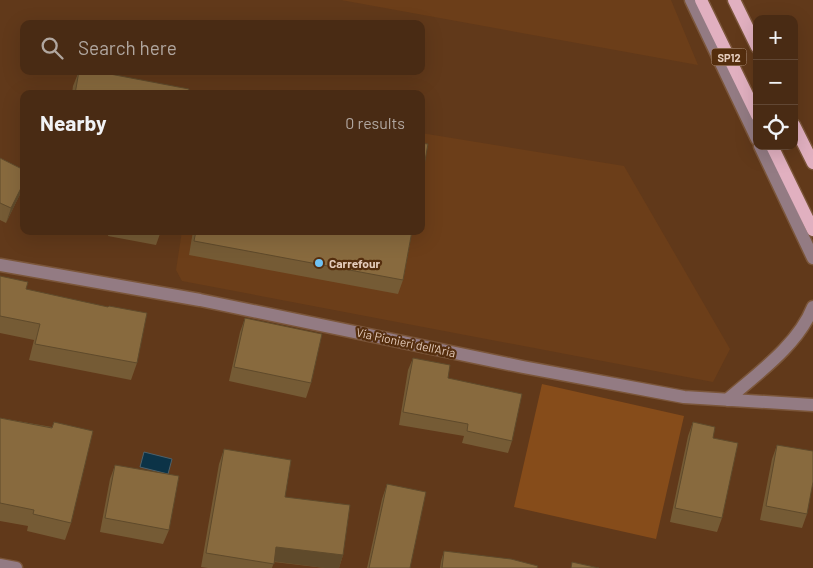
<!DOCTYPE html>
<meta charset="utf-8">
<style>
body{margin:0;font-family:Barlow,sans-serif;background:#50331d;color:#f1f3f6}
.controls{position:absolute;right:15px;top:15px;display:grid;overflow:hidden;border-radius:10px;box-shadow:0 5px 20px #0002}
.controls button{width:45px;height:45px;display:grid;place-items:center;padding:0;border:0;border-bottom:1px solid #614734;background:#492b14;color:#f1f3f6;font:25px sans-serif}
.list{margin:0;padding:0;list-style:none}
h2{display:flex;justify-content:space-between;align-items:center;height:65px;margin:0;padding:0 20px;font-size:21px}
h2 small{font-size:16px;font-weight:400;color:#b1a7a0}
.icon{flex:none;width:28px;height:28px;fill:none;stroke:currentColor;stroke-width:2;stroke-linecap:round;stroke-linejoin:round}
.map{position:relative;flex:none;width:813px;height:568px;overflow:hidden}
.search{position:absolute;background:#492b14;box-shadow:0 5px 20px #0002;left:20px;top:20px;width:405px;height:55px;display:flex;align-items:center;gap:12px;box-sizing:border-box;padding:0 18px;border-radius:10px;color:#b1a7a0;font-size:19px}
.panel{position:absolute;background:#492b14;box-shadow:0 5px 20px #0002;left:20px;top:90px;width:405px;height:145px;border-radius:10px}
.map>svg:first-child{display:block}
.built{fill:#6c3e19}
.green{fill:#864c1a}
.water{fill:#0c3347;stroke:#4d616a}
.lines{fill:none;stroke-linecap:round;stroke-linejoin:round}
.minor-casing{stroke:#7b563a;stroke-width:15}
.major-casing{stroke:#7b563a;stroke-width:15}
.minor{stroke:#937b83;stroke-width:12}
.major{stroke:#e1b0c0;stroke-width:12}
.wall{fill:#755b35}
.shaded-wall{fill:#5f4a2b}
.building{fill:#886a3e;stroke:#5f4a2b}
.poi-dot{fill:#6fc2f4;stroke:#552e0e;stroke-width:2}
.labels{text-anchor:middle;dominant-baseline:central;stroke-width:4.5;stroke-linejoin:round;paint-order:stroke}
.shield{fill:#552e0e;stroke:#ba9d88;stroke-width:1}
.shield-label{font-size:11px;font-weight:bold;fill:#e5ccbc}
.poi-label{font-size:12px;font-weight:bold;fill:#e5ccbc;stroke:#552e0e;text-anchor:start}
.street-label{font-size:12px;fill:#e5ccbc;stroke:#552e0e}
</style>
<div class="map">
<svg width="813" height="568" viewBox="0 0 813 568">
<rect width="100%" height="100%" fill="#61391a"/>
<!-- built -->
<path class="built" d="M 341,0 L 671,0 L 698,65 Z
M 421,133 L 624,166 L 730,349 L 713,382 L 182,281 L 176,270 L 182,231 L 421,231 Z"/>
<!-- green -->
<path class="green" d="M 542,384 L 684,416 L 656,539 L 514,507 Z"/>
<!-- water -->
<path class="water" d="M 144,452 L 172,459 L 168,474 L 140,467 Z"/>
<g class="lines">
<defs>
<path id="minor" d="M 691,0 L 757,139
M 760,146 L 813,258
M 0,265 L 200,300 L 523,367 L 684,397 L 813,405
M 727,400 C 757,374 798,345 813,307
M 0,565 L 16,568"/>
<path id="major" d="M 701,0 L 757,115
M 734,0 L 757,47
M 794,125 L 813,163
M 772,146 L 813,230"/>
</defs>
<!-- minor casing -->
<use href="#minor" class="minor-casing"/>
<!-- major casing -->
<use href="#major" class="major-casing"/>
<!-- minor -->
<use href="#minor" class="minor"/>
<!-- major -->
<use href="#major" class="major"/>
</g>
<!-- wall -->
<path class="wall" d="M 79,71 L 94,71 L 188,94 L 72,94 L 73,86 Z
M 0,158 L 24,170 L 24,186 L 6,223 L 0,220 Z
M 109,231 L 161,231 L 156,245 L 108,236 Z
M 193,231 L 412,231 L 403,280 L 398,294 L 189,255 Z
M 0,276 L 26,289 L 137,363 L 131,380 L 29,360 L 34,340 L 0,333 Z
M 245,318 L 311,383 L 306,398 L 229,381 L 240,332 Z
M 413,358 L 448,378 L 512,441 L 508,453 L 462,443 L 464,436 L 399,425 L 408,370 Z
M 0,418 L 52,427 L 54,422 L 71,523 L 65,540 L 27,531 L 28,526 L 0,521 Z
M 693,422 L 713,438 L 722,518 L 717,532 L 670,522 L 688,436 Z
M 777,445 L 807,514 L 802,528 L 760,520 L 772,459 Z
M 224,449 L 285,497 L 343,555 L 339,568 L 325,568 L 274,562 L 272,568 L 208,568 L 201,567 L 219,464 Z
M 115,465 L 169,530 L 163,544 L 100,532 L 110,479 Z
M 387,484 L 410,568 L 367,568 L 382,499 Z
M 444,551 L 537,568 L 440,568 L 441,561 Z"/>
<!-- shaded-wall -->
<path class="shaded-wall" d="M 24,182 L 24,186 L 6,223 L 11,208 Z
M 276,547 L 343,555 L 339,568 L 325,568 L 271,561 Z"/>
<!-- building -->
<path class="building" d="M 79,71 L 94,71 L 189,89 L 188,94 L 75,94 Z
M 421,143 L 428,144 L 421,182 Z
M 0,158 L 24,170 L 24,182 L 11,208 L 0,203 Z
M 196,231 L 412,231 L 403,280 L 194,241 Z
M 0,276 L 28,282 L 26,289 L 108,307 L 109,306 L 147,313 L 137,363 L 35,344 L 40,324 L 0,316 Z
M 245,318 L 322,334 L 311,383 L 234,367 Z
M 413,358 L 450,365 L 448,378 L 522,394 L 512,441 L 467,431 L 468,424 L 403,412 Z
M 0,418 L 52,428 L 54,422 L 93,431 L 71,523 L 33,514 L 34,510 L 0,503 Z
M 693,422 L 715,427 L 713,438 L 738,443 L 722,518 L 675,508 Z
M 777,445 L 813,451 L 813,482 L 807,514 L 766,506 Z
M 224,449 L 291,460 L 285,497 L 350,505 L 343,555 L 276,547 L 274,564 L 206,553 Z
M 115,465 L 179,476 L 169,530 L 105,518 Z
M 387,484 L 426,492 L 410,568 L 369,568 Z
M 444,551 L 511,559 L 538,566 L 537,568 L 442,568 Z
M 572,562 L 599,568 L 571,568 Z"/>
<!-- markers -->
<circle class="poi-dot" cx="319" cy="263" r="5"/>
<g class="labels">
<!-- shield labels -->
<rect class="shield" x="711.5" y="48.5" width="35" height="17" rx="4"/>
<g class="shield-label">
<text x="729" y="57">SP12</text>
</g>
<!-- poi labels -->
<g class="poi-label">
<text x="329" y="263">Carrefour</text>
</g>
<!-- street labels -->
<g class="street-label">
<text transform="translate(406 342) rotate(12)">Via Pionieri dell'Aria</text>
</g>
</g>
</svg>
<div class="controls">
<button>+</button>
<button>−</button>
<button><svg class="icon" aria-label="locate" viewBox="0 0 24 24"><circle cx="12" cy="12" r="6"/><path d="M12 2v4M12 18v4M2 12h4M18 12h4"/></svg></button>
</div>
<div class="search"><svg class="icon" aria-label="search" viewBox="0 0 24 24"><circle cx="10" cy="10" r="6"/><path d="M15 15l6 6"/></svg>Search here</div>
<section class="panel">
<h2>Nearby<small>0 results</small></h2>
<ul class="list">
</ul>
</section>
</div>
